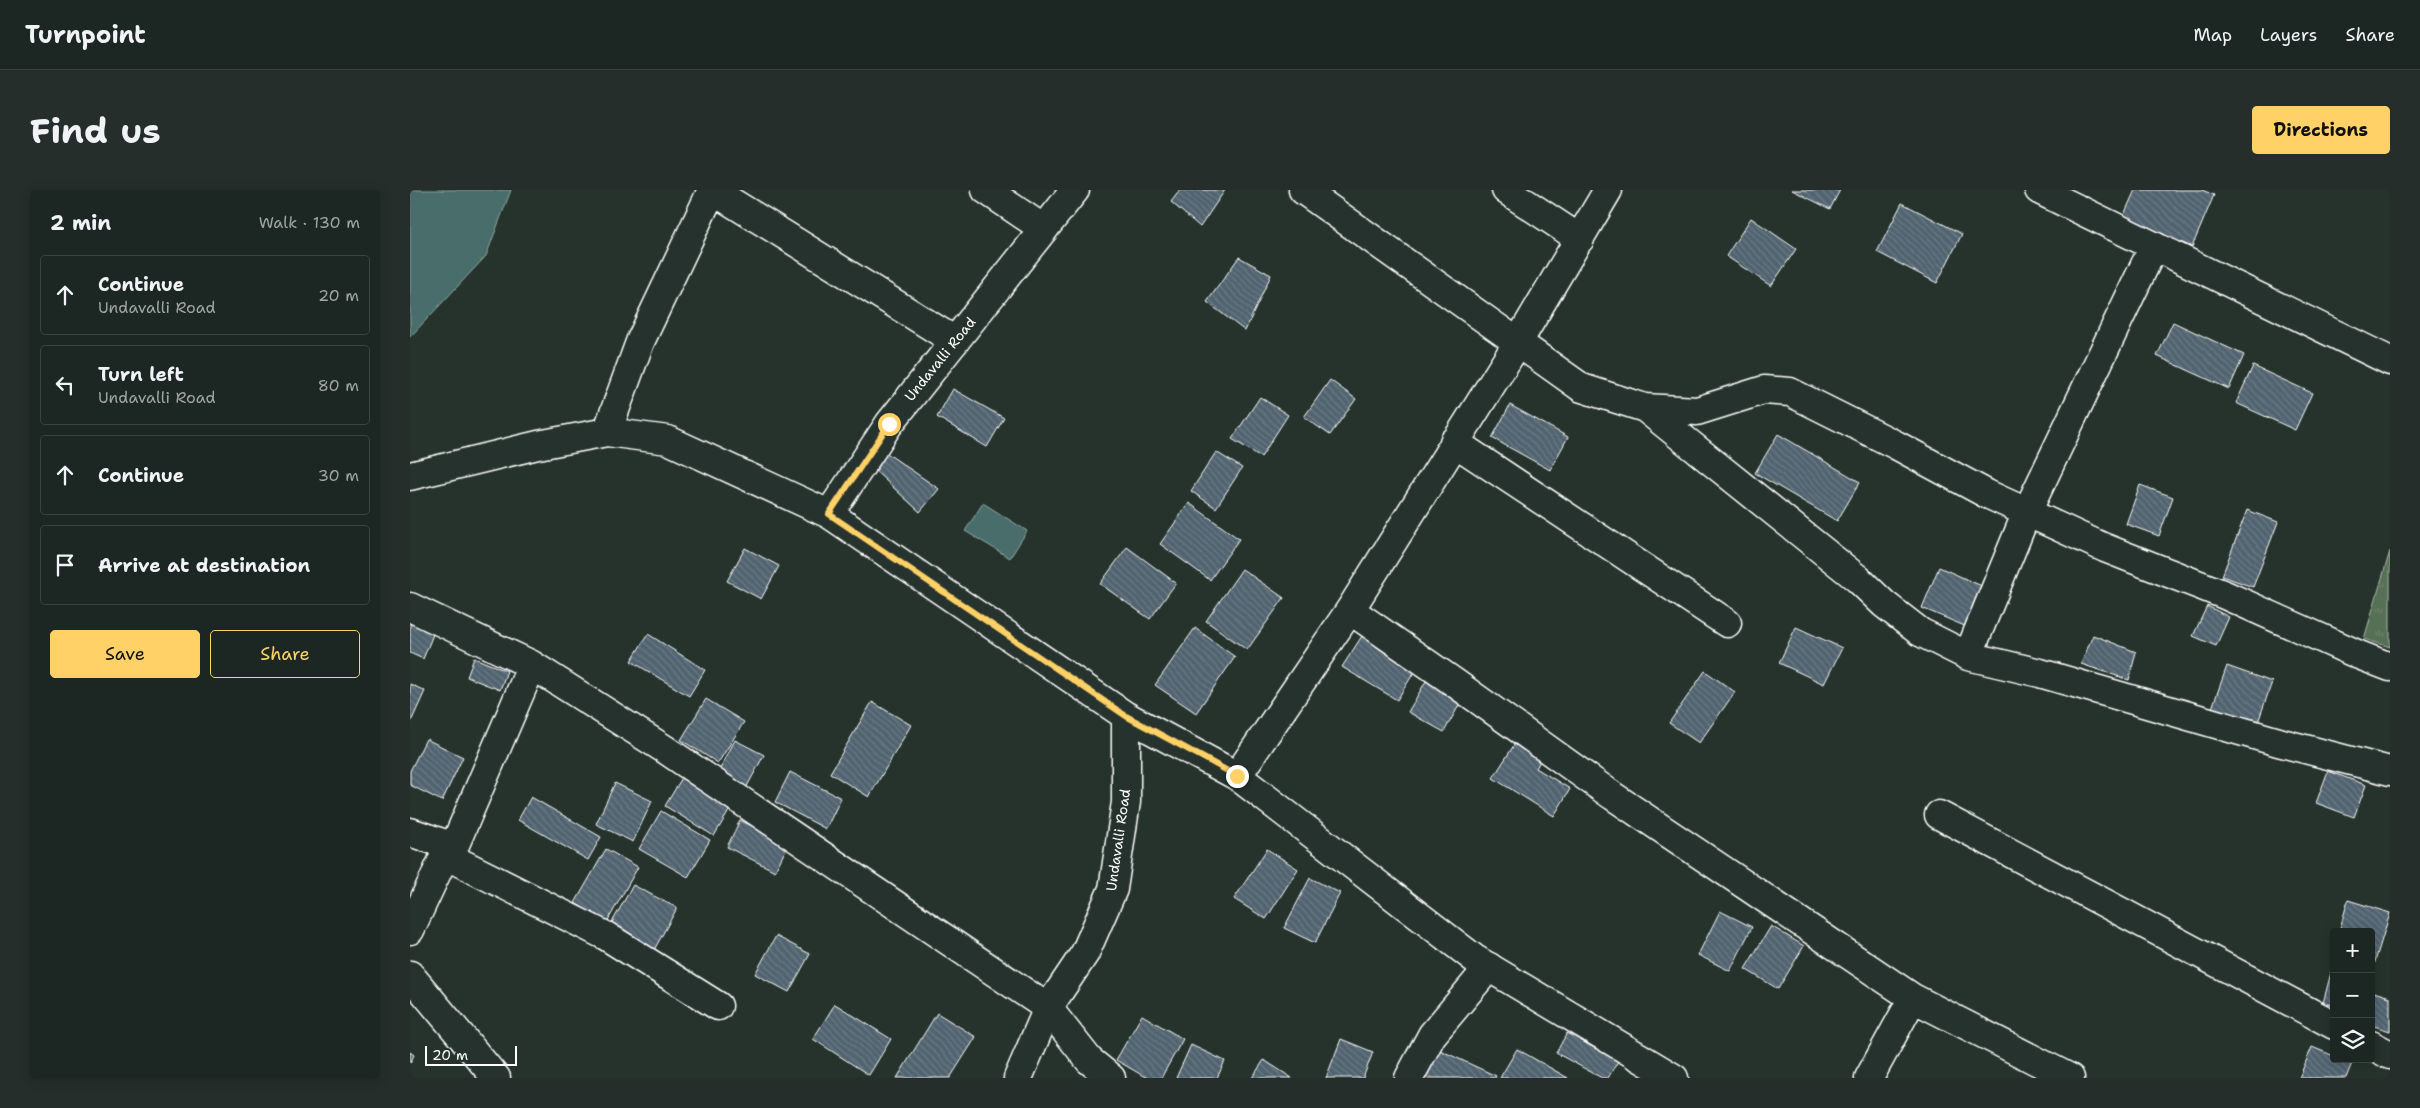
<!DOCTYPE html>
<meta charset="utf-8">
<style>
body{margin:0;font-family:"Shantell Sans",sans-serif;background:#252e2a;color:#f1f3f6}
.controls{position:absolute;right:15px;bottom:15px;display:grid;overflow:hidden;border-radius:5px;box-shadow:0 2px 12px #0003}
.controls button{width:45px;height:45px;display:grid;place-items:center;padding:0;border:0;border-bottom:1px solid #3a4340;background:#1c2622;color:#f1f3f6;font:25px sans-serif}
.scale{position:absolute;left:15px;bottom:12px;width:92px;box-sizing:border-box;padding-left:5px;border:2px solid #fff;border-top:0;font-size:14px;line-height:18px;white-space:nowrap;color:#fff;-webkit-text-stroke:4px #26332d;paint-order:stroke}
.stop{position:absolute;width:15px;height:15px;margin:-11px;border:4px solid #ffd166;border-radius:50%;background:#fff}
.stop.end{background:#ffd166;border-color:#fff;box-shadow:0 1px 5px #0008}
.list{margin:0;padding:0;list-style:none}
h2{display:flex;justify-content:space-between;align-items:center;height:65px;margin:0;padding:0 20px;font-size:21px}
h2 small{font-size:16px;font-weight:400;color:#a0a5a5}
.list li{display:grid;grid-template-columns:32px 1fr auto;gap:15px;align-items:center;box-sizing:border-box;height:80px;margin:0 10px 10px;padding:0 10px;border:1px solid #3a4340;border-radius:5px}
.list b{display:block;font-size:19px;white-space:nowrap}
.list p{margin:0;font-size:16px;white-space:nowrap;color:#a0a5a5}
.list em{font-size:16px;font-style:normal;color:#a0a5a5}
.actions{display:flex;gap:10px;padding:15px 20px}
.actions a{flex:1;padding:11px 0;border:1px solid #ffd166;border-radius:5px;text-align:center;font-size:18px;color:#ffd166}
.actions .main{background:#ffd166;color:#111}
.icon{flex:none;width:28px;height:28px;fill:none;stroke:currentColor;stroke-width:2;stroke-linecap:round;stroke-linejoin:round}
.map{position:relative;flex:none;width:1980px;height:888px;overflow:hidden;border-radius:5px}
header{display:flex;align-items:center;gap:30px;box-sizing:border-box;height:70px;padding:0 25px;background:#1c2622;border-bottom:1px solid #3a4340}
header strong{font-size:24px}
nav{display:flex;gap:28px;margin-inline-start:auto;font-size:18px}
.intro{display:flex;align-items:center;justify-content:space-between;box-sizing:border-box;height:120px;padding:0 30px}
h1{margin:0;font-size:35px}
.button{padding:12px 22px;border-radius:5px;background:#ffd166;color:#111;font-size:18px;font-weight:700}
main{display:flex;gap:30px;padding:0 30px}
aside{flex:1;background:#1c2622;border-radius:5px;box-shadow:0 2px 12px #0003}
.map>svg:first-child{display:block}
.grass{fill:url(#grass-tufts);stroke:#aab7aa}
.water{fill:#486d6b;stroke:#91a7a6}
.building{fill:url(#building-back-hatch);stroke:#fff}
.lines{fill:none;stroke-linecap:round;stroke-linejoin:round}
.street-casing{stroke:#fff;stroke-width:31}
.secondary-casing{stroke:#fff;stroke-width:31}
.street{stroke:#26332d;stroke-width:28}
.secondary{stroke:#26332d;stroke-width:28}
.route{stroke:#ffd166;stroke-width:6}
.labels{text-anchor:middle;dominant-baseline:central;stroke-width:5;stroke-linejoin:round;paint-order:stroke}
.street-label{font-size:14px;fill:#fff;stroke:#26332d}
</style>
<header>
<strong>Turnpoint</strong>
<nav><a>Map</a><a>Layers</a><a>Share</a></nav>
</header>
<div class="intro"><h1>Find us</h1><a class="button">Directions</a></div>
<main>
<aside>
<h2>2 min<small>Walk · 130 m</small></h2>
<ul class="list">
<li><svg class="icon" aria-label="ahead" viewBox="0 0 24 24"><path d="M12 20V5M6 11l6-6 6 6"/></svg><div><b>Continue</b><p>Undavalli Road</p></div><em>20 m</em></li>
<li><svg class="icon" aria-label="left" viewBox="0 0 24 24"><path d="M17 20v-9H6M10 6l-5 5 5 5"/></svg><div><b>Turn left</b><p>Undavalli Road</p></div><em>80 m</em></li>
<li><svg class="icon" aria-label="ahead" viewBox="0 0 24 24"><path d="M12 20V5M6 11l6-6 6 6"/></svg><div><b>Continue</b></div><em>30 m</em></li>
<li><svg class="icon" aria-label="arrive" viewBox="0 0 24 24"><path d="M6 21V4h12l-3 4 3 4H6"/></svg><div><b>Arrive at destination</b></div></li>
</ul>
<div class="actions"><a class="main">Save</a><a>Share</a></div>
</aside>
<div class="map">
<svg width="1980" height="888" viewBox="0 0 1980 888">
<defs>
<pattern id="grass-tufts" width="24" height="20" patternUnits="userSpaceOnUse" patternTransform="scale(1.25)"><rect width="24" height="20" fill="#556f55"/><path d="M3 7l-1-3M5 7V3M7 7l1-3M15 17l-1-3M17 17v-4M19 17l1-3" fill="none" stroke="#6e856e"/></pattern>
<pattern id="building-back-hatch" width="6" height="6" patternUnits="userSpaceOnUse" patternTransform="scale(1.25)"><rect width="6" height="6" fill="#51636f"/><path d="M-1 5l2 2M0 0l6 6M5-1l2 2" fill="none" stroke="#6b7a85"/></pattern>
</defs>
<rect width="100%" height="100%" fill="#26332d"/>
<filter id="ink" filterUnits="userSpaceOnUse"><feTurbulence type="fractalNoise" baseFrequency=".02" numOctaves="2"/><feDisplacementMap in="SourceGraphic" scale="10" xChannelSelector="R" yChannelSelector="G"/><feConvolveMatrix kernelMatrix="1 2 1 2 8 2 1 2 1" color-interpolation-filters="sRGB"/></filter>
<g filter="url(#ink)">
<!-- grass -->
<path class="grass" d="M 1980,361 L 1980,457 L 1954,449 Z"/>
<!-- water -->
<path class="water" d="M 0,0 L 101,0 L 76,66 L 0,147 Z
M 573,313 L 617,341 L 600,368 L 555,341 Z"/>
<!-- building -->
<path class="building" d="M 770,0 L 815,0 L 790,37 L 761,12 Z
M 1382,0 L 1430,0 L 1420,19 Z
M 1725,0 L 1792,0 L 1804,5 L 1782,57 L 1713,27 Z
M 1492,13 L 1552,44 L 1527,93 L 1467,62 Z
M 1341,28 L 1386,59 L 1361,96 L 1316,66 Z
M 829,67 L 861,85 L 835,141 L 797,112 Z
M 1763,132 L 1834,165 L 1819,199 L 1747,166 Z
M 1843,176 L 1902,203 L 1885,240 L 1826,213 Z
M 920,190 L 946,209 L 920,245 L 894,227 Z
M 543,199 L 594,228 L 577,257 L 527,227 Z
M 850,207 L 878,225 L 851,267 L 822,249 Z
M 1100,215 L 1158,247 L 1140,280 L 1082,248 Z
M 1368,244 L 1450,292 L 1427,331 L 1345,283 Z
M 475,262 L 529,299 L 510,322 L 462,278 Z
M 806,262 L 832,278 L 806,318 L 781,301 Z
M 1730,295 L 1763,307 L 1749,346 L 1716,334 Z
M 779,313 L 829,349 L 800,390 L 750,354 Z
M 1837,320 L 1868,332 L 1843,397 L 1812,386 Z
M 717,357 L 766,393 L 740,429 L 690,394 Z
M 335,358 L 369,376 L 351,409 L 317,391 Z
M 1529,377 L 1574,397 L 1557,437 L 1512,418 Z
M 832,379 L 874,408 L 837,460 L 796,431 Z
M 1797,416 L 1819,427 L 1806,456 L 1783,446 Z
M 0,432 L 24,442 L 13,469 L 0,463 Z
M 1386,437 L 1432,458 L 1414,494 L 1369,473 Z
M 785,438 L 825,467 L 786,523 L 745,495 Z
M 238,444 L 295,480 L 279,506 L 221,471 Z
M 1683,445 L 1726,462 L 1719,490 L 1671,474 Z
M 952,446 L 1006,479 L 987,510 L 932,477 Z
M 64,468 L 97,481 L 90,500 L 57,487 Z
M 1817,476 L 1862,492 L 1847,535 L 1802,518 Z
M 1295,481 L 1325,502 L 1289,553 L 1259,533 Z
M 1016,491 L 1052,510 L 1034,542 L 998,522 Z
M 0,494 L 15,501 L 0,534 Z
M 296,509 L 334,532 L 308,573 L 271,550 Z
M 462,512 L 501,535 L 459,607 L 420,583 Z
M 16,549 L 53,567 L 32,611 L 0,595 L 0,581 Z
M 325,550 L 354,565 L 335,600 L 307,585 Z
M 1106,552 L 1132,568 L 1126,578 L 1160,599 L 1144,626 L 1083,588 Z
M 1918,581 L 1956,595 L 1944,627 L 1906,613 Z
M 380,582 L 431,608 L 416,639 L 365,612 Z
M 273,586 L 322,616 L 304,646 L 255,616 Z
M 205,593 L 242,611 L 223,652 L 186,634 Z
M 121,607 L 191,647 L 178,670 L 108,630 Z
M 251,621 L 300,650 L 278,687 L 229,659 Z
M 330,630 L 378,655 L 365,681 L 317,657 Z
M 196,659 L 228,677 L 197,732 L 165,713 Z
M 857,659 L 888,679 L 856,729 L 824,709 Z
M 900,688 L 930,703 L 905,753 L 874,738 Z
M 223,695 L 267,718 L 244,760 L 200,736 Z
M 1938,710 L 1980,723 L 1964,775 L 1961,774 L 1961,742 L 1929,742 Z
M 1310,721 L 1342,737 L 1320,781 L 1288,765 Z
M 1361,736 L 1394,756 L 1368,799 L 1335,779 Z
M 366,746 L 400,764 L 379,802 L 345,784 Z
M 1923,775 L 1924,776 L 1924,815 L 1913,813 Z
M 1964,802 L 1980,807 L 1980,841 L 1961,835 L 1961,811 Z
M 425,814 L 481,849 L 459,885 L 403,849 Z
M 527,823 L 566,847 L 540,888 L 487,888 Z
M 732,825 L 773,849 L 751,888 L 737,888 L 706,870 Z
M 1157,843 L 1208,871 L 1198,888 L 1192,888 L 1146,863 Z
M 931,849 L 963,862 L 953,888 L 916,888 Z
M 781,855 L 815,871 L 807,888 L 766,888 Z
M 1019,855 L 1086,886 L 1085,888 L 1004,888 Z
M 1902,857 L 1924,866 L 1924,869 L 1932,869 L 1942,873 L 1936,888 L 1889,888 Z
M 1107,859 L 1158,888 L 1090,888 Z
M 0,862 L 4,865 L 0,873 Z
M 854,870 L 882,888 L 842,888 Z"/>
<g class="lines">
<defs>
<path id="street" d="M 302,0 L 545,151
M 576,0 L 634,39
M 893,0 L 1172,198 L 1235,218 L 1287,221 L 1354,200 L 1380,202 L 1486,255 L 1577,304 L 1695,358 L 1815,405 L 1949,465 L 1980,477
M 1096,0 L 1170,49
M 1629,0 L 1980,171
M 1235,218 L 1448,389 L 1474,414 L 1510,442 L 1558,466 L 1630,483 L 1872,553 L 1980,581
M 197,242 L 230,152 L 302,0
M 1044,252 L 1317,433
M 0,417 L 122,475 L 256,560 L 638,818 L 679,870 L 701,888
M 940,420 L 1045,493 L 1203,606 L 1503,808 L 1660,888
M 1558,466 L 1617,322 L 1744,56
M 827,586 L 940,420 L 1107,154 L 1198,0
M 1529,625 L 1924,835
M 0,642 L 44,657
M 35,665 L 196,746 L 308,816
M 0,740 L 35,665 L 44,657 L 122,475
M 0,785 L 86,888
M 1961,855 L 1980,865
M 999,888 L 1022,845 L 1079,777
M 1459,888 L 1503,808"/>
<path id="secondary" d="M 0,286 L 128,255 L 197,242 L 258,250 L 419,324 L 716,526 L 716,612 L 703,699 L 675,763 L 638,818 L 608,888
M 419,324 L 479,234 L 665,0
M 716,526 L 827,586 L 1065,769 L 1264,888"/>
</defs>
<!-- street casing -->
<use href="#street" class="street-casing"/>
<!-- secondary casing -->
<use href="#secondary" class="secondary-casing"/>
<!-- street -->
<use href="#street" class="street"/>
<!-- secondary -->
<use href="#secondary" class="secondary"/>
</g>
</g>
<g class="lines" filter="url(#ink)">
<!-- route -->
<path class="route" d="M 479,234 L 419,324 L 716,526 L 827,586"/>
</g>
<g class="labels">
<!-- street labels -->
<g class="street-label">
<text transform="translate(530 169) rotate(-51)">Undavalli Road</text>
<text transform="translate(708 650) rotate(-82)">Undavalli Road</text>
</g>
</g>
</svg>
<div class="controls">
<button>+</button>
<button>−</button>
<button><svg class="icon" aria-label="layers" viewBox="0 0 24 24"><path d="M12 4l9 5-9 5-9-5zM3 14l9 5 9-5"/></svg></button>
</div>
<div class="scale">20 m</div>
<div class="stop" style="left:479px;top:234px"></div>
<div class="stop end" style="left:827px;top:586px"></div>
</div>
</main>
